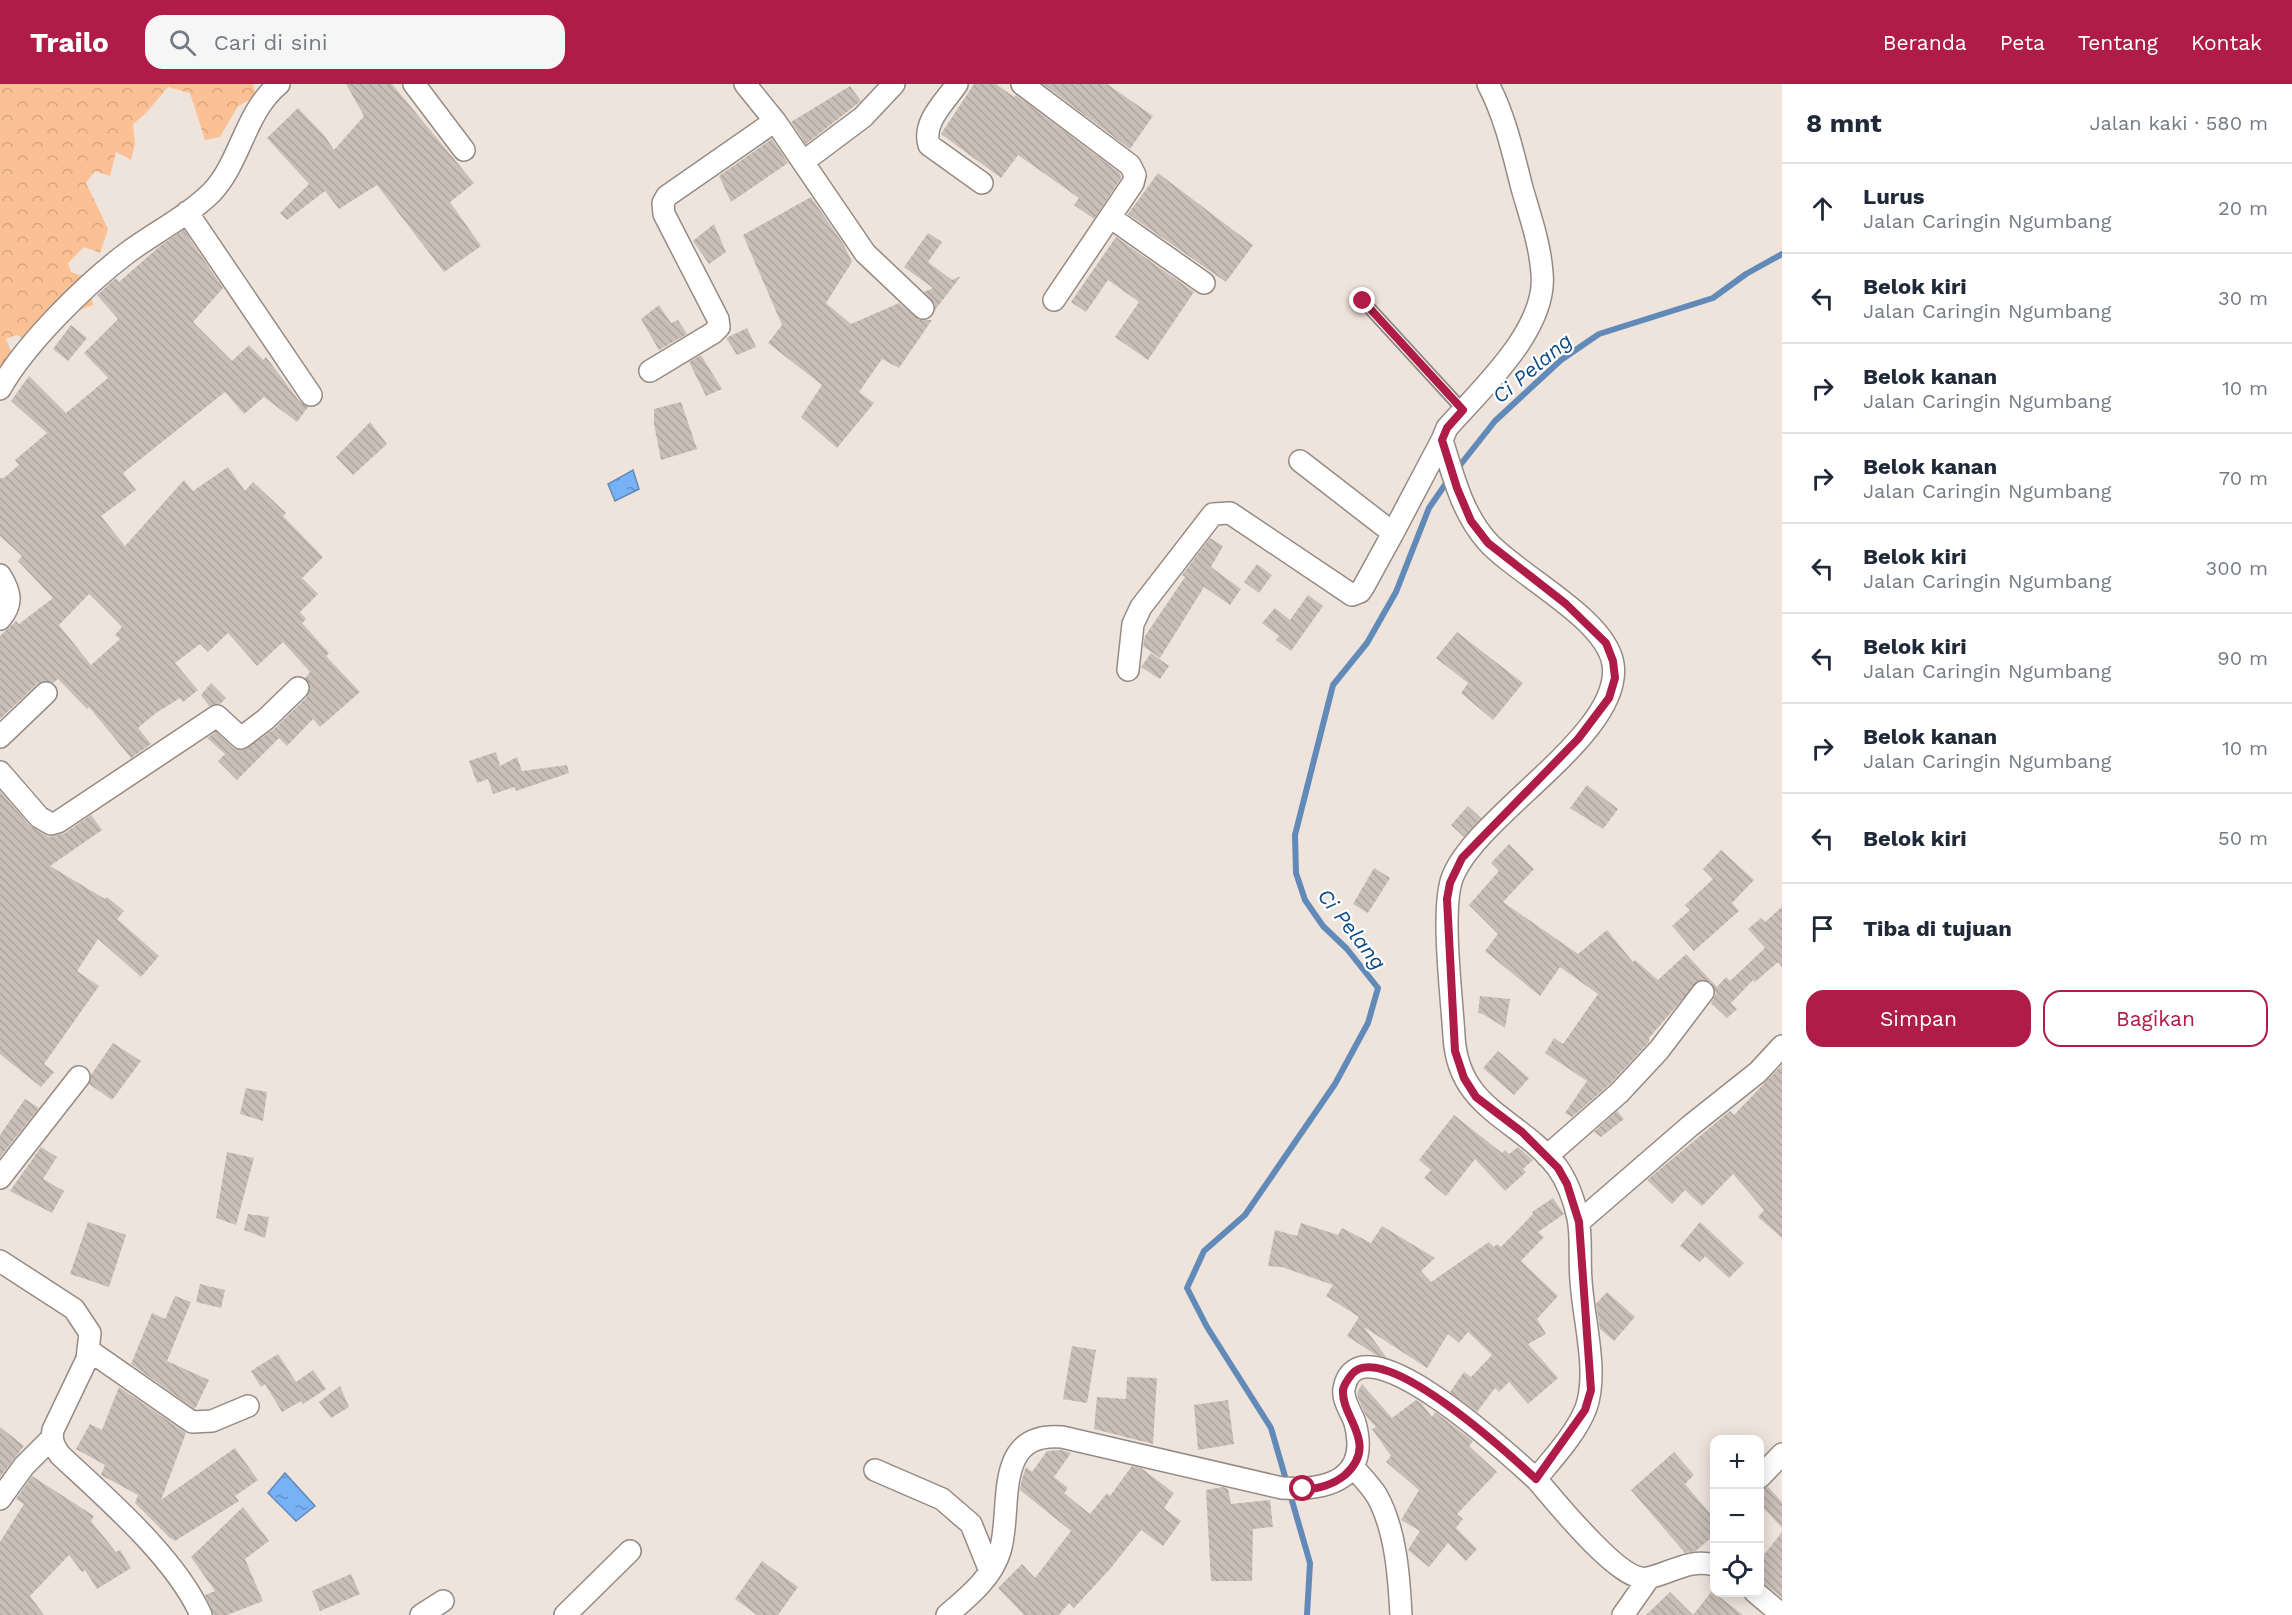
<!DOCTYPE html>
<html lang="id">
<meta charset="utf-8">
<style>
body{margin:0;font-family:"Work Sans",sans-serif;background:#f6f6f7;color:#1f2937}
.controls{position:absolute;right:18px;bottom:18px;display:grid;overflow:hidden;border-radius:12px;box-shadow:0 3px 15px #0003}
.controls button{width:54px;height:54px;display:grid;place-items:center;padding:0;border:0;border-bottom:2px solid #e0e1e3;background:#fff;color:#1f2937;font:30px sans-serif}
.stop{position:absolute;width:18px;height:18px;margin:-14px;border:4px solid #af1c48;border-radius:50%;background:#fff}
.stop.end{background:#af1c48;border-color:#fff;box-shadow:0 2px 6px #0008}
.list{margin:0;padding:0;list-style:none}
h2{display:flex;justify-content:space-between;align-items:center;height:78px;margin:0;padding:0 24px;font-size:26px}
h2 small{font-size:20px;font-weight:400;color:#747a83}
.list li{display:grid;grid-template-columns:39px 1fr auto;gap:18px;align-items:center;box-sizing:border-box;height:90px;padding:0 24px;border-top:2px solid #e0e1e3}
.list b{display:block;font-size:22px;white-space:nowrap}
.list p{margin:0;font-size:20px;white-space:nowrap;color:#747a83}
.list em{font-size:20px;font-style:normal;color:#747a83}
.actions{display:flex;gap:12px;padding:18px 24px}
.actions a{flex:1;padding:14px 0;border:2px solid #af1c48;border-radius:18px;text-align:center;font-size:21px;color:#af1c48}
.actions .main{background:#af1c48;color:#fff}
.icon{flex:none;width:33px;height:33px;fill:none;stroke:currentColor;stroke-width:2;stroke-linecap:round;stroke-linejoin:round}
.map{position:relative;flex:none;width:1782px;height:1531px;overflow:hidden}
header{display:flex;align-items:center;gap:36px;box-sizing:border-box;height:84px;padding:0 30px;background:#af1c48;color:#fff}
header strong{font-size:28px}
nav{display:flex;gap:33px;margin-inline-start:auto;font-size:21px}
.search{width:420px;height:54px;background:#f6f6f7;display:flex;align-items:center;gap:15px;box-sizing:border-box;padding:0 21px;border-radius:18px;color:#747a83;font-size:22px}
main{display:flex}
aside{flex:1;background:#fff}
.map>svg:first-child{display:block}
.forest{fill:url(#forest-crowns)}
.water{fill:url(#water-ripples);stroke:#628ab9;stroke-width:1.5}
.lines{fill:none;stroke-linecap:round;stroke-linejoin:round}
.stream{stroke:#628ab9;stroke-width:6}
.building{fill:url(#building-back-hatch);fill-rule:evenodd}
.lane-casing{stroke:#958b84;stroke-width:14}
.street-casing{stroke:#958b84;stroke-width:24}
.lane{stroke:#fff;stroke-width:10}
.street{stroke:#fff;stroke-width:21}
.route{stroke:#af1c48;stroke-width:8}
.labels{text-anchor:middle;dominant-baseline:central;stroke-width:4.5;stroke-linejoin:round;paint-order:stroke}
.water-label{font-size:21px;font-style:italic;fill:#0d4b88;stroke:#fff}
</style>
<header>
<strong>Trailo</strong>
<div class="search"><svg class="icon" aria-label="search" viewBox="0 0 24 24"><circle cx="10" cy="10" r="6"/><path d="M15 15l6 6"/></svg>Cari di sini</div>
<nav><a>Beranda</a><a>Peta</a><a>Tentang</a><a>Kontak</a></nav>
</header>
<main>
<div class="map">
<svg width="1782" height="1531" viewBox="0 0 1782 1531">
<defs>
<pattern id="forest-crowns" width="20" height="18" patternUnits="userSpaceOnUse" patternTransform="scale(1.5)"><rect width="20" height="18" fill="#fbc093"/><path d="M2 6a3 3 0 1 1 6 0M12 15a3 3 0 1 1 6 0" fill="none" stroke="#d7a57f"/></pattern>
<pattern id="water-ripples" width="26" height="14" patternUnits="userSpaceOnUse" patternTransform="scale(1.5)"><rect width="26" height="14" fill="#77b2f7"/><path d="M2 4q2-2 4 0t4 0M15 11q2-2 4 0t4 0" fill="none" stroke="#6291c8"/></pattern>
<pattern id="building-back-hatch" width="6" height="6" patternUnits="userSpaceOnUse" patternTransform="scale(1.5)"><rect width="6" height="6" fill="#cabfb8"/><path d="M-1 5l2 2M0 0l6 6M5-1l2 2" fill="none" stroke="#aea49e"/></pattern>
</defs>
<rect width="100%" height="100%" fill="#efe4dc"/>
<!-- forest -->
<path class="forest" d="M 0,0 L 253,0 L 256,13 L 238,22 L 220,53 L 205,56 L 190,9 L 168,3 L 145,30 L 133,40 L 135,60 L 131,76 L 116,68 L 110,92 L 95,87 L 86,99 L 108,145 L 100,169 L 84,163 L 68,179 L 71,188 L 88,194 L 93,221 L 74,228 L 39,265 L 17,251 L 6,255 L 11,267 L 28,277 L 0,298 Z"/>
<!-- water -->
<path class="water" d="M 633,386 L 639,405 L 615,417 L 608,400 Z
M 285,1389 L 315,1422 L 296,1437 L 268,1409 Z"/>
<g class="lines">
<!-- stream -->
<path class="stream" d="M 1457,385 L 1495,337 L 1561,276 L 1599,250 L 1713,214 L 1746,190 L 1782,170
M 1307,1531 L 1310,1479 L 1271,1344 L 1207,1243 L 1187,1204 L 1204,1167 L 1245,1131 L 1335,1000 L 1368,939 L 1378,904 L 1347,865 L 1323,842 L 1305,816 L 1296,789 L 1295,751 L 1333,601 L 1367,559 L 1396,508 L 1429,424 L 1449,395"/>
</g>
<!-- building -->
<path class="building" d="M 346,0 L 392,0 L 474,99 L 450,118 L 481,162 L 444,188 L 377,101 L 339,125 L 325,107 L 287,136 L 280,129 L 309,100 L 267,54 L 298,24 L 324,51 L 334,66 L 364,32 Z
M 974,0 L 996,0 L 1014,13 L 1016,11 L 1120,89 L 1121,94 L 1094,135 L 1074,121 L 1079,114 L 1018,71 L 1001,94 L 941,50 Z
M 1043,0 L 1107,0 L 1153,32 L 1130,65 Z
M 850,2 L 861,17 L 806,60 L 791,38 Z
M 772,55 L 788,79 L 731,118 L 719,92 Z
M 1158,89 L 1253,161 L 1226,198 L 1128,130 Z
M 811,113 L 844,161 L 852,178 L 826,219 L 851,240 L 899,219 L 919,236 L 932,236 L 899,284 L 882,275 L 859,308 L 874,319 L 837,364 L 801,333 L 822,301 L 768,259 L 782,241 L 743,151 Z
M 714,140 L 726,168 L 709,180 L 693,157 Z
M 184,146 L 223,204 L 193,238 L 232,277 L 249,261 L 263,276 L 266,273 L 300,318 L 308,323 L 297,338 L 264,313 L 244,330 L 225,308 L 123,389 L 136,406 L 101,432 L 125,462 L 184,396 L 193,407 L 228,383 L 245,407 L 253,398 L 286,429 L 283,432 L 323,473 L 302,494 L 318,510 L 300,528 L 306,535 L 302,539 L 329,569 L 326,572 L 360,608 L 320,643 L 313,635 L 287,662 L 279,654 L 237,696 L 218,677 L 225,670 L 207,654 L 216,648 L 233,664 L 244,666 L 274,645 L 307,613 L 310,601 L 305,594 L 310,588 L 283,558 L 257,582 L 228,549 L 208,568 L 200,560 L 175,579 L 198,606 L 183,618 L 180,614 L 156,629 L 138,644 L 151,660 L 131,674 L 89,623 L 87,625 L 58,595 L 53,599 L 44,597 L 38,599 L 0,635 L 0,552 L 16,537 L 19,540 L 53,514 L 18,477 L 22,472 L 0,452 L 0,394 L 4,394 L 19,381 L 15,376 L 47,349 L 11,317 L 29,292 L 66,329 L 108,294 L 84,269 L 118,235 L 97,211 L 116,194 L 119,198 L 160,162 ZM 89,510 L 122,543 L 115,551 L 120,555 L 91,581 L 59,541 Z
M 928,149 L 942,158 L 928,178 L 952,196 L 961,192 L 935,226 L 935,220 L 924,208 L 933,204 L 904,183 Z
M 1116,153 L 1194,208 L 1148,276 L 1115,253 L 1139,218 L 1108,196 L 1086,228 L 1071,218 Z
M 659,221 L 671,239 L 678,236 L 687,250 L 659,266 L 641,235 Z
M 71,241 L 87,254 L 68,277 L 53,265 Z
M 747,244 L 756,263 L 737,271 L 726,254 Z
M 701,271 L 722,305 L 706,312 L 689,278 Z
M 681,318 L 697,365 L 661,376 L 654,340 L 654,325 Z
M 370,338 L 387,360 L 353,391 L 336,373 Z
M 1210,454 L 1223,462 L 1211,483 L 1241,505 L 1230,521 L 1204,503 L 1160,574 L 1143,562 L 1145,552 L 1185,493 L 1182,491 Z
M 1257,480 L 1272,491 L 1259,509 L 1244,498 Z
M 1308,511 L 1323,522 L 1291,567 L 1276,556 L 1279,552 L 1262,539 L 1275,524 L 1290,536 Z
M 1457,548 L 1523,599 L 1493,636 L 1461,609 L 1468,599 L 1436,574 Z
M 1151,569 L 1169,582 L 1160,595 L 1141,583 Z
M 211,599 L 226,614 L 220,620 L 209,622 L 201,611 Z
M 496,668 L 500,682 L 517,673 L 522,687 L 567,681 L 569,689 L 516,707 L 515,703 L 493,710 L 488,695 L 477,699 L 469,677 Z
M 1587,701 L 1618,725 L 1603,745 L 1570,724 Z
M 0,707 L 30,742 L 49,753 L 65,749 L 91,731 L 102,746 L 50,782 L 105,815 L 107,813 L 124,827 L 117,835 L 159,872 L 141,893 L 98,855 L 77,887 L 99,902 L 44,980 L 54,988 L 41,1003 L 0,970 Z
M 1468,722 L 1481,734 L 1464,753 L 1451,741 Z
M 1509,760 L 1534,785 L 1503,818 L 1578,870 L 1607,846 L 1633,878 L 1635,876 L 1658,896 L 1686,870 L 1717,903 L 1726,893 L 1730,897 L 1765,864 L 1748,845 L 1761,834 L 1765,838 L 1782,823 L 1782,883 L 1778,878 L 1755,898 L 1753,896 L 1731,919 L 1737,925 L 1727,934 L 1711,919 L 1716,909 L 1711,898 L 1698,897 L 1649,954 L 1649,958 L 1610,1000 L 1572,1033 L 1565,1029 L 1587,997 L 1545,969 L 1554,954 L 1563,960 L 1598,910 L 1560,883 L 1540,912 L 1485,867 L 1498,850 L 1469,821 L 1499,787 L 1491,779 Z
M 1721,766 L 1754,796 L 1732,819 L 1739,827 L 1694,867 L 1672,842 L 1690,826 L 1685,821 L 1713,795 L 1703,785 Z
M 1374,784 L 1390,794 L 1368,829 L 1353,820 Z
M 1480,912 L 1510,915 L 1505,944 L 1483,930 L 1478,929 Z
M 113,959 L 141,977 L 112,1016 L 89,1000 L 91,991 Z
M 1498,967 L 1529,994 L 1514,1011 L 1483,984 Z
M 1782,981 L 1782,1154 L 1758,1133 L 1764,1126 L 1733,1090 L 1702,1122 L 1685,1106 L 1672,1120 L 1647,1096 L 1730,1027 L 1734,1031 Z
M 246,1004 L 267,1008 L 263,1037 L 240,1030 Z
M 25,1015 L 39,1024 L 0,1073 L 0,1051 Z
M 1617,1027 L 1624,1035 L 1601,1053 L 1594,1048 Z
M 1454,1031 L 1502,1069 L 1505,1066 L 1509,1070 L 1518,1063 L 1533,1076 L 1523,1085 L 1526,1088 L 1505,1107 L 1475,1075 L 1446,1112 L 1424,1094 L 1431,1086 L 1419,1076 Z
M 41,1063 L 57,1073 L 43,1095 L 64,1107 L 52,1129 L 10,1107 Z
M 227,1068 L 254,1074 L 236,1141 L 216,1134 Z
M 1553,1114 L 1564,1130 L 1538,1148 L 1544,1153 L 1521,1177 L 1558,1212 L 1537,1235 L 1546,1250 L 1528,1260 L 1558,1294 L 1528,1320 L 1509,1298 L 1499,1308 L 1495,1304 L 1477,1328 L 1450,1308 L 1464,1288 L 1471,1293 L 1492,1271 L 1468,1248 L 1459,1259 L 1448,1250 L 1427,1284 L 1364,1243 L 1387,1274 L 1376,1271 L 1347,1252 L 1359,1233 L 1326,1212 L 1333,1201 L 1282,1183 L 1268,1182 L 1275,1146 L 1297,1152 L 1301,1139 L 1338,1151 L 1342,1144 L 1371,1159 L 1382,1142 L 1435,1174 L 1421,1187 L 1431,1198 L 1489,1158 L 1494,1163 L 1497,1160 L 1501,1163 L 1533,1130 L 1532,1128 Z
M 248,1130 L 269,1133 L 265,1154 L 244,1146 Z
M 88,1138 L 126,1151 L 109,1203 L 70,1190 Z
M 1700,1138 L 1744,1179 L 1729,1194 L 1705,1172 L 1700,1178 L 1680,1162 Z
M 200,1200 L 225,1206 L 221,1224 L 196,1218 Z
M 1607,1208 L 1635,1233 L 1614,1257 L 1600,1245 L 1596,1220 Z
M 175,1212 L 191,1218 L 167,1277 L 209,1296 L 195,1325 L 131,1280 L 152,1229 L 165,1235 Z
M 1072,1262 L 1096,1266 L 1087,1319 L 1063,1315 Z
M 278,1270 L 296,1298 L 313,1286 L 326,1305 L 303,1320 L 301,1317 L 282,1328 L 265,1300 L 261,1303 L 251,1287 Z
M 1127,1293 L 1157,1294 L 1153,1360 L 1094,1345 L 1097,1313 L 1126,1315 Z
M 1362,1300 L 1392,1334 L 1416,1316 L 1421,1319 L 1432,1333 L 1435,1328 L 1473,1357 L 1469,1362 L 1497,1388 L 1457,1430 L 1463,1435 L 1456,1444 L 1477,1465 L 1466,1477 L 1448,1459 L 1429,1483 L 1408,1466 L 1420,1447 L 1401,1436 L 1419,1406 L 1386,1378 L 1391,1372 L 1372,1345 L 1376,1343 L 1366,1332 L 1358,1314 L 1357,1309 Z
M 340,1302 L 349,1323 L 331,1334 L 319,1318 Z
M 119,1303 L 186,1349 L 161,1416 L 235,1364 L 258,1396 L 235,1412 L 239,1417 L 175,1457 L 169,1453 L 135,1419 L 138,1411 L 101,1391 L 105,1381 L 76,1365 L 90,1340 L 102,1346 Z
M 1228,1316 L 1234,1360 L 1198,1366 L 1194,1321 Z
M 0,1343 L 24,1362 L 0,1393 Z
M 1061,1366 L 1071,1369 L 1054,1393 L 1068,1404 L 1064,1409 L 1090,1430 L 1107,1409 L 1110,1412 L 1132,1382 L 1141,1384 L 1174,1409 L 1164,1424 L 1181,1437 L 1163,1462 L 1141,1446 L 1110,1485 L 1074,1524 L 1069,1519 L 1059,1531 L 1024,1531 L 998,1504 L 1022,1480 L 1035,1494 L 1071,1447 L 1020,1406 L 1022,1395 L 1026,1383 L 1032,1388 L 1047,1367 Z
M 1674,1368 L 1694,1391 L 1685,1400 L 1714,1434 L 1714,1451 L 1696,1467 L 1685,1469 L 1631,1406 Z
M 32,1392 L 94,1432 L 91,1437 L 116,1468 L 120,1466 L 131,1484 L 97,1505 L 85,1486 L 82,1488 L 69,1471 L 30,1512 L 44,1531 L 0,1531 L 0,1458 L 24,1420 L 16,1415 Z
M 1223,1403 L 1228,1405 L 1231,1420 L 1270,1416 L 1273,1443 L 1253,1445 L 1252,1497 L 1211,1497 L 1206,1406 Z
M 1768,1403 L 1782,1418 L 1782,1444 L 1760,1420 L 1760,1405 Z
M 243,1423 L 269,1457 L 245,1475 L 263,1517 L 227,1531 L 214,1531 L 205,1511 L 215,1507 L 191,1473 Z
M 1782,1448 L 1782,1514 L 1760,1496 L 1760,1476 Z
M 762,1477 L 798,1503 L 778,1531 L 757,1531 L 735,1515 Z
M 351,1490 L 360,1510 L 320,1527 L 312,1507 Z
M 1712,1507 L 1743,1531 L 1646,1531 L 1670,1508 L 1693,1531 Z"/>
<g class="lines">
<defs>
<path id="lane" d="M 1363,217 L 1463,326"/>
<path id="street" d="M 414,0 L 464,66
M 745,0 L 775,37 L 865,169 L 923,224
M 957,0 C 945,18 922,38 929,61 L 982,99
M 1022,0 L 1130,81 L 1135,91 L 1133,99 L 1054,216
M 803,78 L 863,33 L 894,0
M 187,128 L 311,311
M 1110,133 L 1204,199
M 650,287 L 713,249 L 719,243 L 718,235 L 664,130 L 663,119 L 667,112 L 775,37
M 0,305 C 25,260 86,200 127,169 C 154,149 188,132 212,108 C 241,77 245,28 279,0
M 1300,377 L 1393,449 L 1442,356
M 0,491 C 10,507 14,519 0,535
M 1128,586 L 1133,540 L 1141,523 L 1213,430 L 1230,429 L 1352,511 L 1360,508 L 1364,502 L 1393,449
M 0,653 L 46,609
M 0,688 L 39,733 L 51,740 L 58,738 L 217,632 L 241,654 L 266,635 L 298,604
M 1547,1072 L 1619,1009 L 1659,966 L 1703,908
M 0,1094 L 79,993
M 1579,1138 L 1690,1042 L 1758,988 L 1782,962
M 0,1177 L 74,1225 L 90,1249 L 87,1275 L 53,1346 C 51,1357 54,1362 60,1371 C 106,1414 176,1474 201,1531
M 90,1267 L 192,1338 L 212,1337 L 248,1322
M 1353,1383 C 1361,1392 1371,1402 1377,1412 C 1396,1446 1399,1493 1401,1531
M 875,1386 L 942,1415 L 971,1440 L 990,1487
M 1760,1393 L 1782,1370
M 1536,1395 C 1555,1416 1620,1500 1648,1494 C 1671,1489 1690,1474 1714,1481
M 0,1415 L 24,1382 L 51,1355
M 1755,1508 L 1782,1531
M 421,1531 L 443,1517
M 565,1531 L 630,1467
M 947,1531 C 968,1513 992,1494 1000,1467 C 1013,1426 991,1347 1062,1353 L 1282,1404 C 1328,1407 1370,1395 1355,1339 C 1352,1329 1342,1316 1344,1305 C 1357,1228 1514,1375 1536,1395 C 1553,1374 1576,1350 1586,1324 C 1599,1288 1583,1234 1581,1196 C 1579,1175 1582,1154 1578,1134 C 1574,1116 1568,1098 1557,1083 C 1518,1033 1458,1026 1454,952 C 1452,915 1440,822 1453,792 C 1479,729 1624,649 1613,580 C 1606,534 1517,491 1487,457 C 1462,429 1453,391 1442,356 L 1447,344 C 1481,305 1548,245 1542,189 C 1540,160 1530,132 1522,104 C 1513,69 1505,32 1488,0
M 1623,1531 L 1649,1494"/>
</defs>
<!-- lane casing -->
<use href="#lane" class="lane-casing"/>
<!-- street casing -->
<use href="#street" class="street-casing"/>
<!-- lane -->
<use href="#lane" class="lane"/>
<!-- street -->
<use href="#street" class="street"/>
</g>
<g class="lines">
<!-- route -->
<path class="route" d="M 1303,1405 C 1317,1406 1334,1400 1345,1391 C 1380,1359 1341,1334 1343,1306 C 1344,1300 1348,1295 1352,1290 C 1383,1254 1510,1371 1536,1395 L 1585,1326 L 1591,1306 L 1579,1138 L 1567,1100 L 1558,1084 L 1522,1048 L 1476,1013 L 1464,994 L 1455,967 L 1447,815 L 1450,799 L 1462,774 L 1578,655 L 1609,614 L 1615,594 L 1613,577 L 1606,559 L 1566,520 L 1488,459 L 1471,437 L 1457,404 L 1442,356 L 1447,344 L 1463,326 L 1363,217"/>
</g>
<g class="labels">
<!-- water labels -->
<g class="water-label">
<text transform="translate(1532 284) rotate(-40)">Ci Pelang</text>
<text transform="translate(1352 845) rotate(52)">Ci Pelang</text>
</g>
</g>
</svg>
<div class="controls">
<button>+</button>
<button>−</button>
<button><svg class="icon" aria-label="locate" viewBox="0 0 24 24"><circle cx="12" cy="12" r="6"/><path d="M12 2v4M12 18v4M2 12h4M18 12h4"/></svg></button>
</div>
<div class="stop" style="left:1303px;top:1405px"></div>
<div class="stop end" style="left:1363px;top:217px"></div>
</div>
<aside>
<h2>8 mnt<small>Jalan kaki · 580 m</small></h2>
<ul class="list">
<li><svg class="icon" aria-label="ahead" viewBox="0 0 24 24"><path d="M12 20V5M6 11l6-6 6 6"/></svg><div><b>Lurus</b><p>Jalan Caringin Ngumbang</p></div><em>20 m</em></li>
<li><svg class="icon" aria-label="left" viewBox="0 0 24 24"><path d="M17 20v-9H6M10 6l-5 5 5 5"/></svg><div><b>Belok kiri</b><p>Jalan Caringin Ngumbang</p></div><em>30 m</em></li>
<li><svg class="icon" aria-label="right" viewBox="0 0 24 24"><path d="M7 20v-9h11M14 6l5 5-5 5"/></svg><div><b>Belok kanan</b><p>Jalan Caringin Ngumbang</p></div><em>10 m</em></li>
<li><svg class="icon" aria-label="right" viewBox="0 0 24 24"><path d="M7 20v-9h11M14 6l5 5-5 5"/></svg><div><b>Belok kanan</b><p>Jalan Caringin Ngumbang</p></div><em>70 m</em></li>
<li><svg class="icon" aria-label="left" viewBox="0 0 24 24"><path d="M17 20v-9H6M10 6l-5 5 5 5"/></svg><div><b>Belok kiri</b><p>Jalan Caringin Ngumbang</p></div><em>300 m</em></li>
<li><svg class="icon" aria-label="left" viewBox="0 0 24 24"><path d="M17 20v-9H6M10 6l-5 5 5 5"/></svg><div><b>Belok kiri</b><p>Jalan Caringin Ngumbang</p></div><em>90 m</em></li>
<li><svg class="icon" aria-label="right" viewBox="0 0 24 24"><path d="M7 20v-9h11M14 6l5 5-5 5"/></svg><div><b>Belok kanan</b><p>Jalan Caringin Ngumbang</p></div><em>10 m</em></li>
<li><svg class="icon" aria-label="left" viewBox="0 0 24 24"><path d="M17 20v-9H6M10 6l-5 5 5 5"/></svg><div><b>Belok kiri</b></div><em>50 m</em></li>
<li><svg class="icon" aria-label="arrive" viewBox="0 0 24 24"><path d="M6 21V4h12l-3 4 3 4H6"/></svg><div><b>Tiba di tujuan</b></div></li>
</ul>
<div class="actions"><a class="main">Simpan</a><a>Bagikan</a></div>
</aside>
</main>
